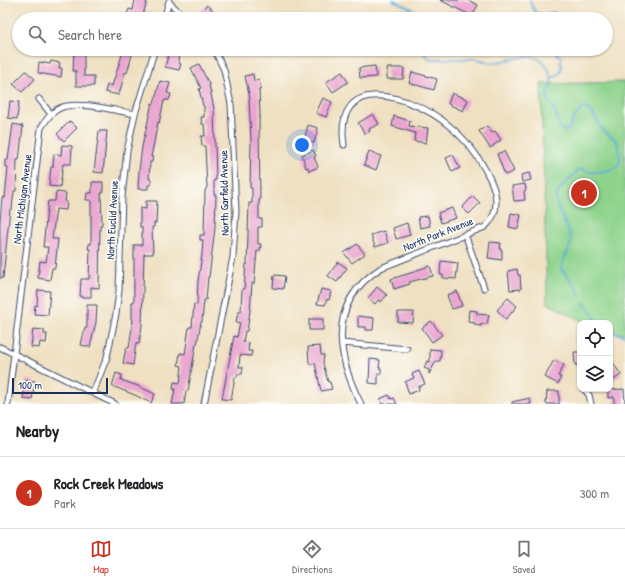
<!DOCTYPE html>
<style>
body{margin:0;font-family:"Patrick Hand",sans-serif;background:#f2f2f2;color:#202124}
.controls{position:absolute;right:12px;bottom:12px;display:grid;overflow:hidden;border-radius:8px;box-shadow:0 1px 3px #0004}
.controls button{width:36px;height:36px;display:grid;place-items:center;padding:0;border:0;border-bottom:1px solid #e0e0e0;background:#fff;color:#202124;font:20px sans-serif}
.scale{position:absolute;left:12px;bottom:10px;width:96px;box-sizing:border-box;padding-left:4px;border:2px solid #1b2f5e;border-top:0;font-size:11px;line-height:14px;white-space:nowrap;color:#1b2f5e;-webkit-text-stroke:3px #fdfcf7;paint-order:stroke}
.you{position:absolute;left:302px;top:145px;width:14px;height:14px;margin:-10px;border:3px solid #fff;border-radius:50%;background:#1a73e8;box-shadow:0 0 0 6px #1a73e833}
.badge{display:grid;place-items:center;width:26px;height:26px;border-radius:50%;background:#c8321e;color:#fff;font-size:13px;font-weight:700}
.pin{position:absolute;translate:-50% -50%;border:2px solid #fff;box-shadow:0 1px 4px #0006}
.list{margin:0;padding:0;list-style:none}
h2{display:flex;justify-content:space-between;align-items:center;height:52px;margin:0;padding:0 16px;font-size:17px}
h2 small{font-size:13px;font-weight:400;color:#757577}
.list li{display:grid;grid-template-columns:26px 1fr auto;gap:12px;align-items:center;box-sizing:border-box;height:72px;padding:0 16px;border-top:1px solid #e0e0e0}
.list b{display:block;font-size:15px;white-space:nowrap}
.list p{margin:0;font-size:13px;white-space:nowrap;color:#757577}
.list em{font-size:13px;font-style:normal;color:#757577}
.icon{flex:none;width:22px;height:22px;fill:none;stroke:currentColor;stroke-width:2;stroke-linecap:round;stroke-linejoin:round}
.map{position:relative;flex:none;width:625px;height:404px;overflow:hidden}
.search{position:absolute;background:#fff;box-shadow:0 1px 3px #0004;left:12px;right:12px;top:12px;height:44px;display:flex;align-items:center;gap:10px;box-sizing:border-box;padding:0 14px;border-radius:22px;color:#757577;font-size:15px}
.sheet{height:124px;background:#fff}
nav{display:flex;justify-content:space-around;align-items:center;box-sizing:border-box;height:56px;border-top:1px solid #e0e0e0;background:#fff;font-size:11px;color:#757577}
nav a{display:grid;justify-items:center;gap:2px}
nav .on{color:#c8321e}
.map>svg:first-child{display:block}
.green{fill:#8ed38c;stroke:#548175}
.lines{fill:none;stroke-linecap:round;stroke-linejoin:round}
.stream{stroke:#5ba9d5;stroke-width:2}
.building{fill:#eaa5d0}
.minor-casing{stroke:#3b4a6d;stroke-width:7}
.minor{stroke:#fff;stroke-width:5}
.labels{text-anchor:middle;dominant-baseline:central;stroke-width:3.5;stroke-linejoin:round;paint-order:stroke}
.street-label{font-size:11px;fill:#1b2f5e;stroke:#fdfcf7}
</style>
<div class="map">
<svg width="625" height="404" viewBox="0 0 625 404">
<rect width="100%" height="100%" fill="#fdfcf7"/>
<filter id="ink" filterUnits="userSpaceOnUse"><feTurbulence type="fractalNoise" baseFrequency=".025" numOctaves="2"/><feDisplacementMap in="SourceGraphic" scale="8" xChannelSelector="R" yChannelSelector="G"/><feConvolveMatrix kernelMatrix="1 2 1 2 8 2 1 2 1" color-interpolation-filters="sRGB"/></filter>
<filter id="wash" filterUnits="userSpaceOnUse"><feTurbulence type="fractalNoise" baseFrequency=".012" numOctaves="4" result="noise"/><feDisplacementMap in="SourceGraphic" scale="16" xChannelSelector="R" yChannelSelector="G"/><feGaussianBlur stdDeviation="0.9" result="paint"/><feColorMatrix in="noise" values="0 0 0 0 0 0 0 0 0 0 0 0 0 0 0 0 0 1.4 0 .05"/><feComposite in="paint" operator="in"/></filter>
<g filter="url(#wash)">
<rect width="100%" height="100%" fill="#efe0c1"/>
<!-- green -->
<path class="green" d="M 625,82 L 625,333 L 610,334 L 610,323 L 586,323 L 547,303 L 541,84 Z"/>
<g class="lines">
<!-- stream -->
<path class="stream" d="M 393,0 L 412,9 L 418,19
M 530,0 C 532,7 536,18 545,16 C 548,15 550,12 554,12 L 559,19
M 419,49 L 430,59 L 477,59 L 492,63 L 529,56 L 540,59 L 548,68 L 551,77 L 551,86 L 547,92 L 548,99 L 553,107 L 561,129 L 567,131 C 573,125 571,117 580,112 L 580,110 L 583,108 C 594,109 596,123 604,131 C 608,135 613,137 617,141 C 621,158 625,169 604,171 C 594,172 592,174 582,169 L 578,170 C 572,179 562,184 557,194 C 551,206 571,227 571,241 C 571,252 561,258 562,270 L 575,285 L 580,295
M 551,79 C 558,75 562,73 562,65 L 560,63 L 562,58 L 557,54 L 556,49
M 584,303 L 599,323
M 610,331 L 625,336"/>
</g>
<g id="blocks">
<!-- building -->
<path class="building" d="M 135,0 L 147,0 L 142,19 L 126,16 L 129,9 L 133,10 Z
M 440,0 L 468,0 L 478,5 L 472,16 Z
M 207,5 L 219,16 L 216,19 L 207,19 L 200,12 Z
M 170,49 L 180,52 L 178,59 L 179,60 L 178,63 L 181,64 L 179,70 L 165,67 Z
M 74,51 L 84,51 L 84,76 L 94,76 L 94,86 L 76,86 L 76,71 L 73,71 Z
M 123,52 L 132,55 L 127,73 L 125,72 L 119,95 L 105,92 L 107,85 L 112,86 Z
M 51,61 L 60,63 L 59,68 L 62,68 L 61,77 L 38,73 L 39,62 L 50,64 Z
M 199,64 L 209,84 L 214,109 L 216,180 L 214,180 L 214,195 L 216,195 L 215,228 L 209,277 L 208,277 L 206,300 L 204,300 L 202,322 L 201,322 L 197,344 L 196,344 L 188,391 L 186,391 L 184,404 L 172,404 L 175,389 L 173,389 L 174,382 L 180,383 L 182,366 L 178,365 L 180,353 L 185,354 L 189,327 L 192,327 L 194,304 L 197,305 L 198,281 L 202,255 L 203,240 L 200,240 L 200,235 L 204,235 L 205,191 L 207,187 L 205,146 L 202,146 L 201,136 L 205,136 L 204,124 L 202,124 L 201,117 L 204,117 L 204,106 L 203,106 L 199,89 L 201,88 L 191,68 Z
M 375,66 L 376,77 L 360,78 L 359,68 Z
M 387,68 L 404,68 L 403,79 L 387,79 Z
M 26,71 L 35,79 L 22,92 L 13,84 Z
M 342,72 L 348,82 L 333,92 L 326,82 Z
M 412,72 L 437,79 L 434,90 L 409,83 Z
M 253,74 L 254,81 L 259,80 L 261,89 L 259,90 L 260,117 L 259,117 L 260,200 L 259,200 L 259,219 L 262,219 L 262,227 L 258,227 L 258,244 L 261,244 L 260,251 L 257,251 L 254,284 L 252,283 L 250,311 L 247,331 L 245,331 L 243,342 L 249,343 L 248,351 L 252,351 L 251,356 L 240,355 L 239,367 L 243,367 L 242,374 L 238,374 L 237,377 L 235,377 L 231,400 L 222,399 L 234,336 L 237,337 L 240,323 L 236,322 L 238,312 L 241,312 L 242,289 L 244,289 L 246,264 L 247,265 L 249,203 L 252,203 L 252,188 L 250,188 L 251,141 L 249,99 L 250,99 L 245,76 Z
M 160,81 L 170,83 L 167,93 L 171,94 L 169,100 L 165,100 L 165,101 L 164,101 L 159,123 L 158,122 L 151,157 L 153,157 L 152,162 L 150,162 L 149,179 L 151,179 L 151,185 L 148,185 L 148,189 L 138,189 L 139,171 L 142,147 L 152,103 L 154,104 Z
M 452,93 L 468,100 L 463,111 L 448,104 Z
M 323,98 L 332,102 L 326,117 L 316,113 Z
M 10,101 L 19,102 L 17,119 L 8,118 Z
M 373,114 L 379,124 L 369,129 L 370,131 L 365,134 L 358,123 Z
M 394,116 L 410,121 L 409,126 L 428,128 L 426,143 L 414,141 L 415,133 L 392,126 Z
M 70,121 L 77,128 L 64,141 L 57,134 Z
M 13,124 L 23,126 L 19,160 L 17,160 L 16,191 L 14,191 L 12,209 L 10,209 L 3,278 L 0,278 L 0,222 L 2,197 L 5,198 L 8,167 L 5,167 L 5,160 L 8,160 Z
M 308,125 L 318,128 L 314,143 L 304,140 Z
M 487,126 L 492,133 L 495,131 L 501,140 L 490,148 L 479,131 Z
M 99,131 L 107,131 L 103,173 L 94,172 Z
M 62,145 L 72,146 L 71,164 L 63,164 L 60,187 L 49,186 L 51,167 L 53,167 L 54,154 L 61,155 Z
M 313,150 L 316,156 L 314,157 L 318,167 L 309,171 L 308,167 L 306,168 L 302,155 Z
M 369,151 L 381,156 L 376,170 L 364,165 Z
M 504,151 L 514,171 L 505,175 L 497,154 Z
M 453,155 L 460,168 L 452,172 L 446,158 Z
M 529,173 L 531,180 L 522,182 L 521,175 Z
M 92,182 L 103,182 L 103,193 L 101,193 L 102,225 L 100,225 L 99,288 L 91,287 L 91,297 L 80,297 L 81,279 L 89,279 L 90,249 L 88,249 L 89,244 L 91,244 L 91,200 L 86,200 L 87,193 L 92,193 Z
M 525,184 L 526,190 L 524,191 L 525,200 L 514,201 L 512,186 Z
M 56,192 L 66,193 L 65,202 L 67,202 L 66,210 L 56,209 L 52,239 L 58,239 L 55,268 L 52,268 L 50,280 L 38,278 L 40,261 L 46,262 L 48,247 L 43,247 L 48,201 L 55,201 Z
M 473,196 L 480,203 L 469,214 L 462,208 Z
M 146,201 L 157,201 L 156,223 L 154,223 L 154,227 L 152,227 L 153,254 L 144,254 L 142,325 L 139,344 L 136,343 L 133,365 L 123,363 L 126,348 L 129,348 L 133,320 L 132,320 L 132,302 L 134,302 L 134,245 L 142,245 L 142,227 L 140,227 L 140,208 L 146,209 Z
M 452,208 L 456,218 L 441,223 L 438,213 Z
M 511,213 L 521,215 L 518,229 L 509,227 Z
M 428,216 L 430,226 L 420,228 L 418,217 Z
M 407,223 L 410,235 L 396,239 L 393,228 Z
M 384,231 L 388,243 L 375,247 L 371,235 Z
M 490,242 L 501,243 L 500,250 L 502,250 L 502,260 L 488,258 Z
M 357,244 L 365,254 L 352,263 L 344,253 Z
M 441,261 L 458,263 L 456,279 L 443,278 L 443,275 L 440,275 Z
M 338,262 L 347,268 L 337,282 L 328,276 Z
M 430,266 L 433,276 L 409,282 L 410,284 L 394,289 L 391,279 L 414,272 L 414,271 Z
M 517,269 L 518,275 L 520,275 L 521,289 L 510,290 L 508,271 Z
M 274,275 L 285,276 L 283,289 L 273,288 Z
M 377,287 L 387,295 L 381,302 L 379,299 L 375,304 L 368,298 Z
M 321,289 L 331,291 L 329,300 L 327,299 L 325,305 L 317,304 Z
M 38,290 L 50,291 L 48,315 L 34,314 L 35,305 L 37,306 Z
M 457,291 L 462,306 L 452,309 L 447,295 Z
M 508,298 L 517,306 L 506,319 L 497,310 Z
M 87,305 L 97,305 L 96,322 L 90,347 L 81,345 L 85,328 L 87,328 Z
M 469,310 L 477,311 L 477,314 L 489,315 L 487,324 L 481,324 L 481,326 L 475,325 L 475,323 L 468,322 Z
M 398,312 L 414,312 L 413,323 L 398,322 Z
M 358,316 L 374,318 L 373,330 L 366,330 L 366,327 L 358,327 Z
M 309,319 L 323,319 L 323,330 L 309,330 Z
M 431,321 L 442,335 L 432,342 L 422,328 Z
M 33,329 L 44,330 L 44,334 L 47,334 L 46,343 L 40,342 L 39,348 L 31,347 Z
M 320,346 L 321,355 L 324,355 L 323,363 L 328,382 L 330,382 L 332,389 L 321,391 L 315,363 L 309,364 L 308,347 Z
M 430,349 L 441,350 L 440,361 L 436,361 L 429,374 L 429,370 L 424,368 L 427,361 L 430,362 Z
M 574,352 L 580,352 L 580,364 L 575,365 Z
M 610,358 L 621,375 L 610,382 Z
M 370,359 L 380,360 L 379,368 L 381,368 L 381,374 L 378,373 L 378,384 L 369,383 Z
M 554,360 L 564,365 L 558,376 L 561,377 L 558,384 L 545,377 Z
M 419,371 L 425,384 L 418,387 L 419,390 L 409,394 L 405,382 L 414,378 L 412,374 Z
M 116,373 L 122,375 L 121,380 L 138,386 L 155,394 L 151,403 L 135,395 L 112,386 Z
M 26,380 L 35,381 L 32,400 L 23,399 Z
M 624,389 L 625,403 L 614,404 L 614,397 L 608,398 L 608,390 Z
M 547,391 L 559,391 L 559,404 L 546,404 Z
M 389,395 L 391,399 L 394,398 L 397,404 L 381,404 L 382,403 L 380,399 Z
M 530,398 L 531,404 L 512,404 L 512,402 Z"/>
</g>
</g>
<g filter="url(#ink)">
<use href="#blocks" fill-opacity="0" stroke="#3b4a6d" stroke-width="1"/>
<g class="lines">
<defs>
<path id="minor" d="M 169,2 L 186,19
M 164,19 L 169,1
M 216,53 L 222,49
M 39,99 L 51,114
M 344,145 C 333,70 413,96 447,124 C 466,139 480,158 490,179 C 498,196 500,213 485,227 L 381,268 C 327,302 336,355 361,404
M 465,234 L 484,288
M 342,343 L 407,349
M 0,347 L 115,404
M 584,389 L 589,395 L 591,404
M 93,393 L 107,357 L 116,314 L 119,291 L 122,197 L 127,151 L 135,114 L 155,49
M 8,404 L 41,128 C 46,120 51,112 60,108 C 76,100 117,111 135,114
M 204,404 L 233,257 L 236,211 L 231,104 L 224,70 L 214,49"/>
</defs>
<!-- minor casing -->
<use href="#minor" class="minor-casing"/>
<!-- minor -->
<use href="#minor" class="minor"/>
</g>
</g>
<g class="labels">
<!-- street labels -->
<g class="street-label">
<text transform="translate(224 193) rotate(-91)">North Garfield Avenue</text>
<text transform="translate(22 199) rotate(-83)">North Michigan Avenue</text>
<text transform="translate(112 220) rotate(-87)">North Euclid Avenue</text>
<text transform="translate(438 234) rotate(-22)">North Park Avenue</text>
</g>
</g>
</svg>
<div class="controls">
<button><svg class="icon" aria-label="locate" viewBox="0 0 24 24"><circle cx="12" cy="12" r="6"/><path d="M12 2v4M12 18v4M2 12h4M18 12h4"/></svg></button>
<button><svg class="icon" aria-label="layers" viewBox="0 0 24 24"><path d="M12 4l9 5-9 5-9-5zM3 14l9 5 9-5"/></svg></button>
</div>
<div class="scale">100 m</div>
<div class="you"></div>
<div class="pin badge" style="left:584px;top:193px">1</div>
<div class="search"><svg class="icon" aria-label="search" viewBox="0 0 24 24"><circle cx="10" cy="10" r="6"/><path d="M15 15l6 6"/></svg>Search here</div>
</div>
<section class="sheet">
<h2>Nearby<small></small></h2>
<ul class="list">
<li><span class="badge">1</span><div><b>Rock Creek Meadows</b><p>Park</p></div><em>300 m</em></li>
</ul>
</section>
<nav>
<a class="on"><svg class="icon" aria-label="map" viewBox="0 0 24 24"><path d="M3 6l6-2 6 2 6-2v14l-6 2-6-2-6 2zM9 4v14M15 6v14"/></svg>Map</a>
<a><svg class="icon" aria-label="directions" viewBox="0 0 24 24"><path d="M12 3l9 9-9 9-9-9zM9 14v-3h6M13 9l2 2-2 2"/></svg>Directions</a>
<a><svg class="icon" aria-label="saved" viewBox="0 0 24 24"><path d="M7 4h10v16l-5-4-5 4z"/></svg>Saved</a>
</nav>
